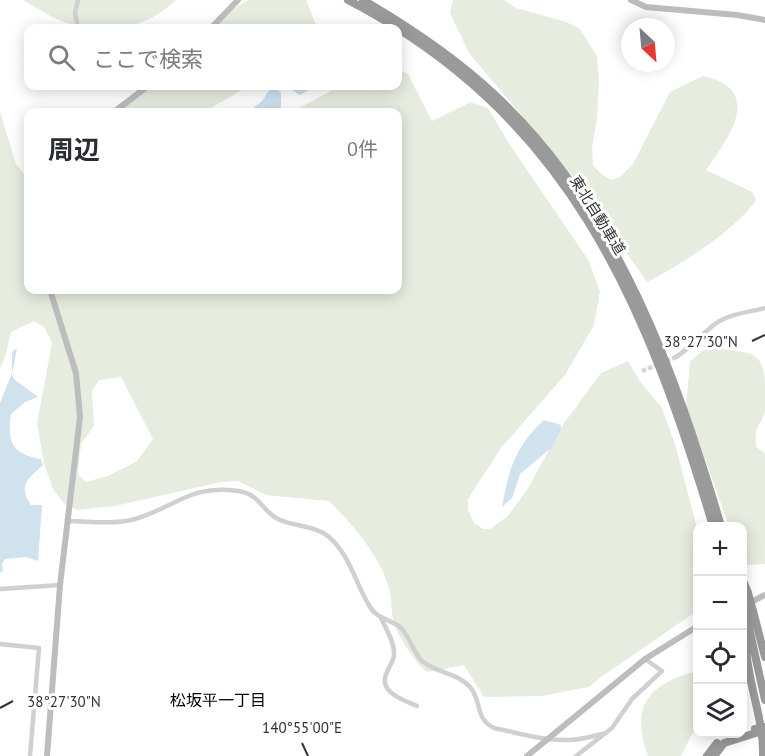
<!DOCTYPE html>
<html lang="ja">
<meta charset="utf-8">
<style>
body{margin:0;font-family:"PT Sans","Noto Sans JP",sans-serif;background:#f7f7f7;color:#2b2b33}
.controls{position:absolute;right:18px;bottom:18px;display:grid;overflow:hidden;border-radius:12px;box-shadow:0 3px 15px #0003}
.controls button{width:54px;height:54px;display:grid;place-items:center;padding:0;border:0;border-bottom:2px solid #e1e1e2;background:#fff;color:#2b2b33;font:30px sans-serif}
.compass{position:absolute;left:621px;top:18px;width:54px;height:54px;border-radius:50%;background:#fff;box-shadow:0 3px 15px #0003;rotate:154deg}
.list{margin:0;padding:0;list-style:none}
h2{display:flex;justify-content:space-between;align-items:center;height:78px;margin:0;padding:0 24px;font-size:26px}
h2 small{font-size:20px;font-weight:400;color:#7c7c81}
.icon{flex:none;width:33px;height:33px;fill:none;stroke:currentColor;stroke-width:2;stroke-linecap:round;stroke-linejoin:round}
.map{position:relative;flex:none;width:765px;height:756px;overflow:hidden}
.search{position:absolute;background:#fff;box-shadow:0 3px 15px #0003;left:24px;top:24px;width:378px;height:66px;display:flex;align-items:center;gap:15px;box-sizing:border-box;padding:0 21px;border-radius:12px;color:#7c7c81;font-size:22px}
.panel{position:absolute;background:#fff;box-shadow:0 3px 15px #0003;left:24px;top:108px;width:378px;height:186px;border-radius:12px}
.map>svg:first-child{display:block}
.green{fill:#e6ecdf;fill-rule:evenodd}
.water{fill:#cfe2ee}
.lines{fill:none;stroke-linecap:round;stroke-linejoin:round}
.street-tunnel{stroke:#d6d6d6;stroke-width:4.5;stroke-dasharray:4.5 2;stroke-linecap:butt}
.street{stroke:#d0d0d0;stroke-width:4.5}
.secondary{stroke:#bdbdbd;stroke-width:6}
.highway{stroke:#9a9a9a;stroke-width:8}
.highway-bridge{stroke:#9a9a9a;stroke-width:8}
.ticks{fill:none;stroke:#333;stroke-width:2}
.labels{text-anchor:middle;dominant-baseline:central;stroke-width:6;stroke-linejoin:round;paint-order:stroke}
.street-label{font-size:15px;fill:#333;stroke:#fff}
.neighbourhood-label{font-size:16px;fill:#000;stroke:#fff}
.ticks-label{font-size:15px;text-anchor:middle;fill:#333;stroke:#fff;stroke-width:6;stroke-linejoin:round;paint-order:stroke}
</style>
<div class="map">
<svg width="765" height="756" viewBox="0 0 765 756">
<rect width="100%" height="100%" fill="#fff"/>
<!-- green -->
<path class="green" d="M 23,0 L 176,0 C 144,30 106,36 64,22 C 50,17 36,7 23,0 Z
M 248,0 L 306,0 L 316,25 L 315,28 L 213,28 L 232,10 Z
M 453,0 L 504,0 L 516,8 L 566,22 L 579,28 L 597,56 L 599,82 L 597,118 L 592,148 L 593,165 L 601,174 L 611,180 L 620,177 L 633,164 L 670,92 L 703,76 C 765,90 729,137 706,170 L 752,192 L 756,200 C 736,230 679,266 647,282 L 576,180 L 469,53 L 450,13 Z
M 398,69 L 408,74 L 432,121 L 471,102 L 488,108 L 510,145 L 589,261 L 600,292 L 594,325 L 565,375 L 501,448 L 468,499 L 468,510 L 474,523 L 483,529 L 490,529 L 508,516 L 527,490 L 562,426 L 601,373 L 628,361 L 639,380 L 662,408 L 675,444 L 697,528 L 697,611 L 601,677 L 589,687 L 541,696 L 484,697 L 464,665 L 427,672 C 416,664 400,639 395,626 C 390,613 393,598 388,585 C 378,553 352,524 329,501 L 266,495 L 238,481 L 221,482 L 115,506 L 77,510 L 65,504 L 54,491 L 44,464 L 37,423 L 52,343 L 44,327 L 34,321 L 11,332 L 5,357 L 0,368 L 0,112 L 16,164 L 28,179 L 28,290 L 398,290 L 398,112 L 292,112 L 340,86 L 398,86 ZM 121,377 L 153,439 L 137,461 L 108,476 L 86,482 L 78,474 L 81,444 L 94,426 L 92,391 L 99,380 Z
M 152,86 L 249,86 L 204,112 L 112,112 Z
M 720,349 C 752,353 765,351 765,388 C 765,395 765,404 765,411 C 760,429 754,423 756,447 L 765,453 L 765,564 L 743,565 L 742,526 L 729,526 L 686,406 L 690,361 L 704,350 Z
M 697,671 L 697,724 L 681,756 L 648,756 C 630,706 648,684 697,671 Z"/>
<!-- water -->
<path class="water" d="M 274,86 L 281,93 L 281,112 L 255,112 L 254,107 C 267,100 266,90 274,86 Z
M 292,86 L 316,86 L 300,95 L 292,90 Z
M 17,348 L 12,375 L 15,380 L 38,397 L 25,402 L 11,414 C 7,442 12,454 41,459 L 43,465 C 29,478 17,485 31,505 L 42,505 L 38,561 L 26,557 L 5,559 L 2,564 L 3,571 L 0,572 L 0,403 L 12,373 L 12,352 Z
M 544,420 L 561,425 L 560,432 L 551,448 L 520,474 L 512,498 L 502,507 C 509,469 515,447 544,420 Z"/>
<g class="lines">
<!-- street-tunnel -->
<path class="street-tunnel" d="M 642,371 L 676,357"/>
<!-- street -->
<path class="street" d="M 78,28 L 75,13 L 78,0
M 676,357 C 690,348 702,334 715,324 C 729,314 749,312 765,308
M 67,521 C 89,521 114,525 135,519 C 176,507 190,484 238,491 C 260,494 261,510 278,519 C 294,527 314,525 329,537 C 350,555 356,585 370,607 C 377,619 390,619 400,627 C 410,636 412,651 422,661 C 436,673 458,673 470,687 C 482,700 474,718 494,728 C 519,733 543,741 569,740 C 581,740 594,736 606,733
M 0,589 L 60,585
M 381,618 C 386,629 395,643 394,654 C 394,661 389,666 387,672 C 377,692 403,700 417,706
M 0,644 L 39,648 L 30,756
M 576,756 L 612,728 L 632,699 L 662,671 L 645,659"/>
<!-- secondary -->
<path class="secondary" d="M 631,0 L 646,7 L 737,15 L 765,20
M 211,28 L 238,0
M 114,112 L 148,86
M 749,603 L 765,595
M 47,756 L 60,585 L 80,417 L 76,373 L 50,290
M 527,756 L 645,659 L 698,626"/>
<!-- highway -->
<path class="highway" d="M 348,0 C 569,115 645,300 713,526
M 363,0 C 411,28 456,58 496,96 C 617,209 675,371 721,526
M 742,578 L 748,593
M 753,611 L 765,657
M 746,614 L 765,700
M 742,633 L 747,653
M 746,648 C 748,684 764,720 763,756
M 707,756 L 717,743
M 714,756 L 724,743 L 756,733"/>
<!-- highway-bridge -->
<path class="highway-bridge" d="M 748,593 L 753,611
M 742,603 L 746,614
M 755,729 L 765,727"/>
</g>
<!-- ticks -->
<path class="ticks" d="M 752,341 L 765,335M 0,708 L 13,701M 302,743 L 308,756"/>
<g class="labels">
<!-- street labels -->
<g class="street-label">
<text transform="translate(598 215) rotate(58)">東北自動車道</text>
</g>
<!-- neighbourhood labels -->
<g class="neighbourhood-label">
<text x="218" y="700">松坂平一丁目</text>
</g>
</g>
<g class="ticks-label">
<text x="701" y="347">38°27'30"N</text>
<text x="64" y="707">38°27'30"N</text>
<text x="302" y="733">140°55'00"E</text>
</g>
</svg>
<div class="controls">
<button>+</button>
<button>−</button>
<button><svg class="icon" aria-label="locate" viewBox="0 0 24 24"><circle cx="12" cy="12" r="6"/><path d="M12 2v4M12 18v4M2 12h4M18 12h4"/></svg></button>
<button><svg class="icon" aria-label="layers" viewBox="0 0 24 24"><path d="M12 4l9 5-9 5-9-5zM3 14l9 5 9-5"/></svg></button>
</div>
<svg class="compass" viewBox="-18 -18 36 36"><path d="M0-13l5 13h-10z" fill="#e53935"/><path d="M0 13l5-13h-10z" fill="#7c7c81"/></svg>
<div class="search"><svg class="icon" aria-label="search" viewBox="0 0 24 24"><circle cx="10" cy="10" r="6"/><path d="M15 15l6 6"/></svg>ここで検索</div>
<section class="panel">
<h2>周辺<small>0件</small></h2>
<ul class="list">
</ul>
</section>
</div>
